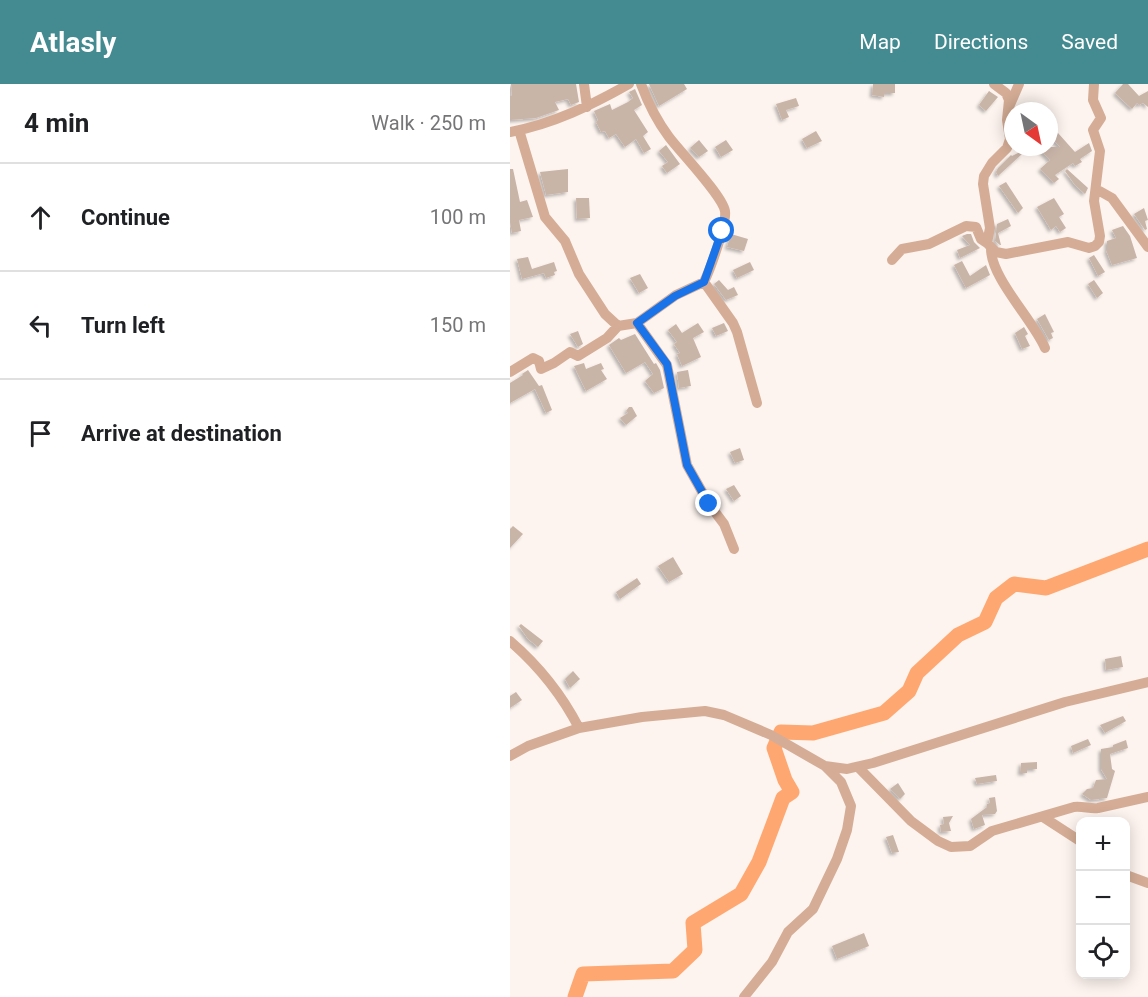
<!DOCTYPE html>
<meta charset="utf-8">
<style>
body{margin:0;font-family:Roboto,sans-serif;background:#f2f2f2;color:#202124}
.controls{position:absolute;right:18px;bottom:18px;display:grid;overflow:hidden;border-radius:12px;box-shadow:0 3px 15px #0003}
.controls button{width:54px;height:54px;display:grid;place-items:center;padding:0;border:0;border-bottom:2px solid #e0e0e0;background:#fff;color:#202124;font:30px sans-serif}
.compass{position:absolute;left:494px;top:18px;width:54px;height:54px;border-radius:50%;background:#fff;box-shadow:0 3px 15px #0003;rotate:147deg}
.stop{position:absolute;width:18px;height:18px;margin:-14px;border:4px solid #1a73e8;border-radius:50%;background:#fff}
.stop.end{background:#1a73e8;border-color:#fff;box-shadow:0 2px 6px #0008}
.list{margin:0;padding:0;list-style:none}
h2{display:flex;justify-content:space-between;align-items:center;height:78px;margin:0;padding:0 24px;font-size:26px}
h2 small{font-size:20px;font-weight:400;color:#757577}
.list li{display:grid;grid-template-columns:39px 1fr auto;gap:18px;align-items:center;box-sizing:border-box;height:108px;padding:0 24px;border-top:2px solid #e0e0e0}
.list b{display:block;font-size:22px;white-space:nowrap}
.list em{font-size:20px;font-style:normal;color:#757577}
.icon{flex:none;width:33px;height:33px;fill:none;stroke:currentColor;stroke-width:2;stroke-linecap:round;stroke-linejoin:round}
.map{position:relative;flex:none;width:638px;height:913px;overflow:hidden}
header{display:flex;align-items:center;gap:36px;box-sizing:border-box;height:84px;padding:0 30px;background:#438b90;color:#fff}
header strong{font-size:28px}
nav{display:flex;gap:33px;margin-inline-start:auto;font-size:21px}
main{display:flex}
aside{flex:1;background:#fff}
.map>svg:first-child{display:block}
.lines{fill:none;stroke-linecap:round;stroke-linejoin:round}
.river{stroke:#ffa771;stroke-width:15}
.building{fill:#c9b4a8;filter:url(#shadow)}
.street{stroke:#d5ad96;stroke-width:10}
.route{stroke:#1a73e8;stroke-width:8}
</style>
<header>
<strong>Atlasly</strong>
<nav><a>Map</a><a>Directions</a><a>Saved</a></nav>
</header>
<main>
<aside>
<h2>4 min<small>Walk · 250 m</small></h2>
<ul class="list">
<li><svg class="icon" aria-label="ahead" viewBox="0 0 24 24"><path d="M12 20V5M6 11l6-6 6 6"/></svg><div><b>Continue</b></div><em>100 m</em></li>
<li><svg class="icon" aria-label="left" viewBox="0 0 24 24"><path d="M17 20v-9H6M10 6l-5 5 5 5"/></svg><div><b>Turn left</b></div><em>150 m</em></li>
<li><svg class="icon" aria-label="arrive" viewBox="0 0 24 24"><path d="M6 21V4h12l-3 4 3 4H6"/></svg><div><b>Arrive at destination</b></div></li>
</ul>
</aside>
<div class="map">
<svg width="638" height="913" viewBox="0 0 638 913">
<defs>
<filter id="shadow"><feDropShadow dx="-2.5" dy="2.5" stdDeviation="1.5" flood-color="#0004"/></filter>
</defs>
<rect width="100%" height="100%" fill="#fdf4ef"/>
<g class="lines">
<!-- river -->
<path class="river" d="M 65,913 L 73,890 L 163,887 L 185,866 L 183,839 L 231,810 L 249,778 L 273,714 L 282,708 L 275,696 L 264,664 L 271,648 L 303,649 L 374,629 L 399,607 L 407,589 L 448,551 L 475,538 L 486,514 L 504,500 L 536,504 L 638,465"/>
</g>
<!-- building -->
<path class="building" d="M 1,0 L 66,0 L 69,18 L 61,21 L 58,15 L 45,18 L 49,26 L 26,34 L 0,36 L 0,12 L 2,12 Z
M 139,0 L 174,0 L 177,5 L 149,22 Z
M 363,0 L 385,0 L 385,9 L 375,9 L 374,13 L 362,11 Z
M 613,0 L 618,0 L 629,12 L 638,7 L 638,23 L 633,19 L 629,21 L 627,19 L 622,25 L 605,9 Z
M 125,5 L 132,21 L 124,26 L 138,48 L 133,52 L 141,65 L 134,69 L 126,55 L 115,63 L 106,50 L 99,54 L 95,47 L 91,48 L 86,38 L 88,36 L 84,27 L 100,20 L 102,26 L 118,18 L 123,14 L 119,8 Z
M 479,7 L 488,13 L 476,27 L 469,21 Z
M 286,14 L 289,22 L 276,26 L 279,33 L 272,36 L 266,20 Z
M 306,47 L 312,57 L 297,64 L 292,55 Z
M 548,49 L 565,68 L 579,59 L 582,67 L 570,75 L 572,78 L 565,82 L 563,79 L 545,91 L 549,95 L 544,99 L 530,85 L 540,76 L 531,67 L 535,63 L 550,63 L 542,54 Z
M 189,56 L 198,67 L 189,73 L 180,64 Z
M 216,56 L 223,66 L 211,73 L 205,63 Z
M 156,61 L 170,80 L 157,89 L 152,82 L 158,78 L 149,67 Z
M 510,68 L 512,70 L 488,92 L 486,88 L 488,84 L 501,71 L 502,72 Z
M 0,85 L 3,85 L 10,118 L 17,116 L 23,133 L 9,136 L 11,147 L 2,149 L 0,138 Z
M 58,85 L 58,108 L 36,111 L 30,88 Z
M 557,85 L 578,104 L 575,110 L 565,101 L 555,87 Z
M 496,98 L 513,124 L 508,129 L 489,102 Z
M 66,114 L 79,114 L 80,134 L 67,135 Z
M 544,114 L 554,130 L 549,133 L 556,144 L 550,148 L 546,142 L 541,146 L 527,123 Z
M 634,124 L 638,136 L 635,137 L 637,145 L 635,146 L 624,130 Z
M 498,135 L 501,142 L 488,149 L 491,161 L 490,161 L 485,157 L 487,140 Z
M 613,142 L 620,152 L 627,174 L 602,181 L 596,166 L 597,166 L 597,157 L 606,154 L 602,146 Z
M 221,150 L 238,155 L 234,167 L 217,163 Z
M 457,150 L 461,150 L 464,158 L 470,164 L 450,174 L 447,166 L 460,161 L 452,152 Z
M 584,171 L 595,188 L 588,192 L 579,174 Z
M 18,173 L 22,185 L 44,178 L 47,187 L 44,188 L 45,191 L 36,194 L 34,189 L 12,195 L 7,175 Z
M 452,177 L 460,192 L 476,181 L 480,191 L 456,204 L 444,181 Z
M 240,178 L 244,186 L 227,194 L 223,186 Z
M 130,190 L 138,204 L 129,209 L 120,194 Z
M 209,196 L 218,206 L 224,203 L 228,211 L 216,216 L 204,200 Z
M 584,196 L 593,209 L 587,214 L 578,200 Z
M 535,230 L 544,248 L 541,249 L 543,254 L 539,256 L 527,235 Z
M 188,239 L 194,248 L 183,254 L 191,273 L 172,282 L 167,270 L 170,269 L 164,260 L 167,258 L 158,246 L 166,240 L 172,249 Z
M 214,239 L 218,247 L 206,252 L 202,244 Z
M 514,243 L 518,250 L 515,252 L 520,262 L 512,265 L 505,249 Z
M 68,247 L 73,260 L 68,263 L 60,250 Z
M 125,250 L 144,280 L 146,279 L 150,286 L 154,304 L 144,309 L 135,297 L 143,290 L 135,278 L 116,289 L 99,261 L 109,254 L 111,256 Z
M 74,279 L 76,285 L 91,279 L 94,285 L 91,286 L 97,295 L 76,307 L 64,282 Z
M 18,286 L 29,302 L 32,301 L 42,326 L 36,329 L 25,305 L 0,319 L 0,299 L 13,291 L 12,290 Z
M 178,286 L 181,302 L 169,304 L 167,288 Z
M 119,323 L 122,323 L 127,332 L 116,341 L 110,334 L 118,329 L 116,327 Z
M 230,364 L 234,376 L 225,379 L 220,368 Z
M 224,401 L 231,412 L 224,417 L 216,405 Z
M 3,442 L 13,450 L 0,464 L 0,445 Z
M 163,473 L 173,490 L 159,498 L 148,482 Z
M 127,494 L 131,500 L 110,515 L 106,508 Z
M 11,540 L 33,557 L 28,563 L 18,555 L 9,542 Z
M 611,572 L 613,583 L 596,586 L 595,575 Z
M 63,587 L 70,595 L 60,604 L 55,595 Z
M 6,608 L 12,616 L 0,624 L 0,612 Z
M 613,632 L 616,637 L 595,649 L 590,641 Z
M 578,655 L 581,661 L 563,669 L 561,662 Z
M 616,656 L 618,664 L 600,670 L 602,685 L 605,687 L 597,714 L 581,716 L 572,710 L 577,705 L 583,704 L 586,696 L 597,695 L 591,685 L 591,665 L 603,663 L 603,661 Z
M 527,678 L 527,685 L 517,685 L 517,689 L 510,689 L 511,679 Z
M 486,691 L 487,697 L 467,700 L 465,694 Z
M 388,699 L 395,710 L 390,715 L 380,705 Z
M 485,713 L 487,727 L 485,730 L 472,731 L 475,741 L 464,745 L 461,735 L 477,723 L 477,720 L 480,719 L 479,714 Z
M 443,732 L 439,739 L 441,747 L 431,748 L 430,741 L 434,740 L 433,733 Z
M 383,751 L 389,768 L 382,769 L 376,753 Z
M 354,849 L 359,862 L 327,875 L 322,862 Z"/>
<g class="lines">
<!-- street -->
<path class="street" d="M 74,0 L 77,23
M 484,0 L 496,9 L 499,16 L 497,36 L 500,55 L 497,64 L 482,79 L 474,92 L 473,100 L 480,144 L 477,159 L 486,168 L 496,170 L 558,158 L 579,164 L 585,162 L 589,158 L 590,152 L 584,117 L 590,67 L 583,46 L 591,34 L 583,16 L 584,0
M 499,23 L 509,0
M 9,46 L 35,133 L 55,157 L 69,190 L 95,230 L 108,242
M 0,48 C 43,40 82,21 119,0
M 586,105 L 602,114 L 638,163
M 481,165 C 481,194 523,236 535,264
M 382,176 L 392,165 L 419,160 L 456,142 L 466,143 L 471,155 L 477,159
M 194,198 L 223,239 L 227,248 L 247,319
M 127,239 L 157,281 L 177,381 L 199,420 L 214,440 L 224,465
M 0,288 L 23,274 L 29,277 L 31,285 L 44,279 L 60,268 L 68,272 L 97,254 L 108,242 L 127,239 L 166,211 L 194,198 C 200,186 217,139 215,127 C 212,111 171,69 159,53 C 147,37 138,19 131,0
M 0,557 C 29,582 51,609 69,644
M 0,672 L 18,662 L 69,644 L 132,633 L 195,627 L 214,631 L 261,651 L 315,682 L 337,685 L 363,679 L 555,618 L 638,598
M 348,683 L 401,737 L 428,757 L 441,763 L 460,762 L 482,747 L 564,723 C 573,722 580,725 588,724 L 638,713
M 533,733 L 570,757
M 616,791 L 638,799
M 234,913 L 262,878 L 278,848 L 303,825 L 327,775 L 337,746 L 341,722 L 331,698 L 315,682"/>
</g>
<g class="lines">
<!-- route -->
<path class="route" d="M 199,420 L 177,381 L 157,280 L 127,239 L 165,212 L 194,198 L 212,147"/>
</g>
</svg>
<div class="controls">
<button>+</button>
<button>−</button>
<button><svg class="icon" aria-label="locate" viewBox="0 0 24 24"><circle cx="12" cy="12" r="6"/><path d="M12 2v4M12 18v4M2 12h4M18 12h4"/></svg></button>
</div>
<svg class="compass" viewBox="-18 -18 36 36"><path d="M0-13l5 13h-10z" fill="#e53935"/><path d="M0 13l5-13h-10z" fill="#757577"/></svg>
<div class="stop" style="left:212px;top:147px"></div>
<div class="stop end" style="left:199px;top:420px"></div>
</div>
</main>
